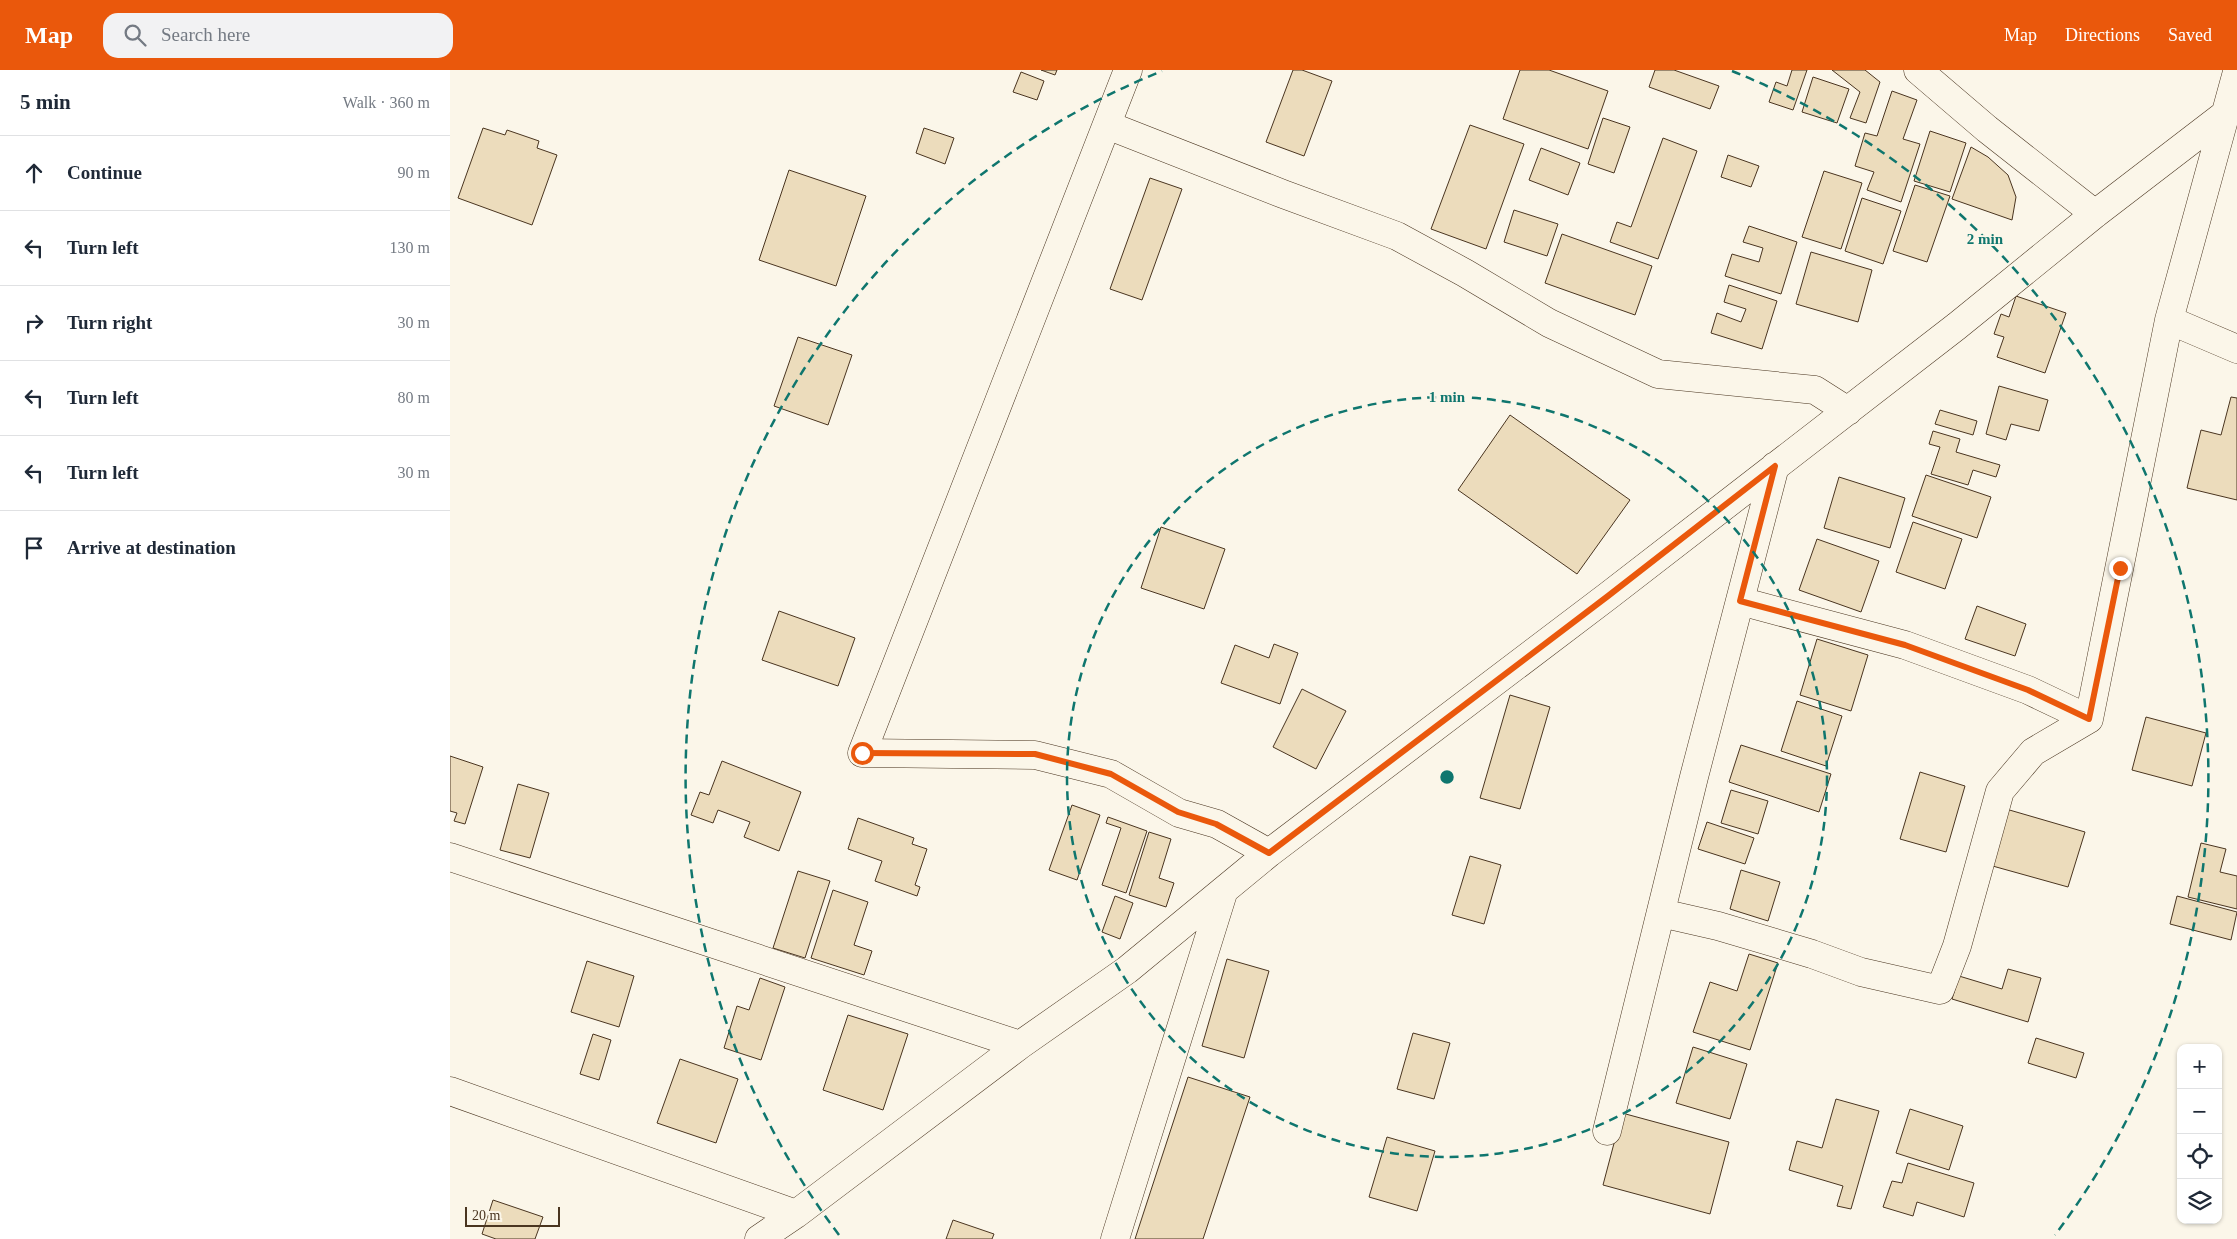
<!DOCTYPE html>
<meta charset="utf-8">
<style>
body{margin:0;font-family:Georgia,serif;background:#f2f2f3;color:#1f2937}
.controls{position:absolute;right:15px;bottom:15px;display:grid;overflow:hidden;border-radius:10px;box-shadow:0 1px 4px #0004}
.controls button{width:45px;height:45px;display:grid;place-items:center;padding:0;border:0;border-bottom:1px solid #e0e1e3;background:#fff;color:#1f2937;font:25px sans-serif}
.scale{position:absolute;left:15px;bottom:12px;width:95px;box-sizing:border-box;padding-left:5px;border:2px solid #4a3520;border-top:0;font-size:14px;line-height:18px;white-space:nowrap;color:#4a3520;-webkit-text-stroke:4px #fbf6e9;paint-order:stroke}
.stop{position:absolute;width:15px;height:15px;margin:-11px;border:4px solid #ea580c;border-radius:50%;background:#fff}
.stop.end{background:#ea580c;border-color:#fff;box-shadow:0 1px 5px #0008}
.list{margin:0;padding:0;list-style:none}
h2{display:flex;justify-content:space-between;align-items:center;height:65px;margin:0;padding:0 20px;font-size:21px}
h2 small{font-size:16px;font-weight:400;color:#747a83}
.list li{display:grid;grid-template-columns:32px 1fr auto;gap:15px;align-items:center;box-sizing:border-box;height:75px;padding:0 20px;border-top:1px solid #e0e1e3}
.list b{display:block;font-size:19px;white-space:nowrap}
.list em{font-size:16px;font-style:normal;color:#747a83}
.icon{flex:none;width:28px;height:28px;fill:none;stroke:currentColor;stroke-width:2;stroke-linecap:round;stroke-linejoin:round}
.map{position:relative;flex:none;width:1787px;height:1169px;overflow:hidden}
header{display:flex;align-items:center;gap:30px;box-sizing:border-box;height:70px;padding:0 25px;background:#ea580c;color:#fff}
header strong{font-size:24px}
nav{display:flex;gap:28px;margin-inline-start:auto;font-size:18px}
.search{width:350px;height:45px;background:#f2f2f3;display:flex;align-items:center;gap:12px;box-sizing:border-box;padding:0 18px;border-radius:15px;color:#747a83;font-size:19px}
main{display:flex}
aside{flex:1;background:#fff}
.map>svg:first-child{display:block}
.building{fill:#ecdcbc;stroke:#4a3520}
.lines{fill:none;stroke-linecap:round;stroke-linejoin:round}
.minor-casing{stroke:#4a3520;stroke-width:29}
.minor{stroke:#fbf6e9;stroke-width:28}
.route{stroke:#ea580c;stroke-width:6}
.ring{fill:none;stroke:#0f766e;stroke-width:2.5;stroke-dasharray:9 6}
.centre{fill:#0f766e;stroke:#fbf6e9;stroke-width:2.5}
.ring-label{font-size:15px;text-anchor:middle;font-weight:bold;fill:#0f766e;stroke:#fbf6e9;stroke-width:4;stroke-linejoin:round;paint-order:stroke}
</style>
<header>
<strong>Map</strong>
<div class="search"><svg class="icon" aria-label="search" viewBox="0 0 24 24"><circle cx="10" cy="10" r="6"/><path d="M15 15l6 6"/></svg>Search here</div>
<nav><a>Map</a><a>Directions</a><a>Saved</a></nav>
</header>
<main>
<aside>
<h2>5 min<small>Walk · 360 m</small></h2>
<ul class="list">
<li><svg class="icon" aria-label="ahead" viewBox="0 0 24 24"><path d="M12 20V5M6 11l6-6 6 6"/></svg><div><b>Continue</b></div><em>90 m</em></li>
<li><svg class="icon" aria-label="left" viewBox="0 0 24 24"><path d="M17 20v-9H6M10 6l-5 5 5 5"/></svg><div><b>Turn left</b></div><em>130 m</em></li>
<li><svg class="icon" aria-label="right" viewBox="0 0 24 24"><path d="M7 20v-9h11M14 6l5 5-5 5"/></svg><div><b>Turn right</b></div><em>30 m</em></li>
<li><svg class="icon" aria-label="left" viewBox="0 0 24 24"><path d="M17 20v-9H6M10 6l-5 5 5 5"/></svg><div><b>Turn left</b></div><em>80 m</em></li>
<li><svg class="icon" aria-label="left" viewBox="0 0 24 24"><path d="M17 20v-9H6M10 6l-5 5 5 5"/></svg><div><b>Turn left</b></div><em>30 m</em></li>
<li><svg class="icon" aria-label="arrive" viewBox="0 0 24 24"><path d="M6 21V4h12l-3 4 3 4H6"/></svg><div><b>Arrive at destination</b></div></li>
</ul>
</aside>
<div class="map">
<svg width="1787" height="1169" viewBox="0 0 1787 1169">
<rect width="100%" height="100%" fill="#fbf6e9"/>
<!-- building -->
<path class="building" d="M 591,0 L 607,0 L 605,5 Z
M 843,0 L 852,0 L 882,11 L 854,86 L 816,72 Z
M 1070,0 L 1099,0 L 1158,21 L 1138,79 L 1053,49 Z
M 1205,0 L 1224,0 L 1269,16 L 1260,39 L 1199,17 Z
M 1342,0 L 1357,0 L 1343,40 L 1319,32 L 1326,12 L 1337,16 Z
M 1382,0 L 1415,0 L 1430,12 L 1416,53 L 1400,48 L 1410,22 Z
M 571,2 L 594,11 L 587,30 L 563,22 Z
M 1363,7 L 1399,19 L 1387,53 L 1352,42 Z
M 1442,21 L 1467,30 L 1453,69 L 1470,74 L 1451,132 L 1417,120 L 1424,102 L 1405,96 L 1415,63 L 1427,66 Z
M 1153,48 L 1180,57 L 1164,103 L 1138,94 Z
M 1020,55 L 1074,74 L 1036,179 L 981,159 Z
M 33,58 L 55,65 L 57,60 L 89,71 L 87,78 L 107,85 L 82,155 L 8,128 Z
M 474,58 L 504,68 L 495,94 L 466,83 Z
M 1480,61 L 1516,73 L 1500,122 L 1464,111 Z
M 1213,68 L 1247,81 L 1208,189 L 1160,172 L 1167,152 L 1181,157 Z
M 1521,77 L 1538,87 L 1558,105 L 1566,127 L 1562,150 L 1502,129 Z
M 1091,78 L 1130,93 L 1118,125 L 1079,110 Z
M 1278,85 L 1309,96 L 1301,117 L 1271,107 Z
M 339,100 L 416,126 L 386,216 L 309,190 Z
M 1374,101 L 1412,113 L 1391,179 L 1352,167 Z
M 700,108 L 732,119 L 692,230 L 660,219 Z
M 1465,115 L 1500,126 L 1477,192 L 1443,181 Z
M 1412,128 L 1451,141 L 1433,194 L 1395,181 Z
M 1064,140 L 1108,154 L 1097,186 L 1054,172 Z
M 1299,156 L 1347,172 L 1331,224 L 1275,206 L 1282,184 L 1309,192 L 1313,178 L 1293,172 Z
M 1112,164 L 1202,196 L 1185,245 L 1095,213 Z
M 1361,182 L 1422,200 L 1408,252 L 1346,234 Z
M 1279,215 L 1327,231 L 1312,279 L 1261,263 L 1267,243 L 1291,252 L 1296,239 L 1274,232 Z
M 1566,226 L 1616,243 L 1595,303 L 1547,287 L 1554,267 L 1544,264 L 1551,244 L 1559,247 Z
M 348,267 L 402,285 L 378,355 L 324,336 Z
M 1549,316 L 1598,330 L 1589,361 L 1561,354 L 1556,370 L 1536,364 Z
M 1781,327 L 1787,328 L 1787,430 L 1737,418 L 1751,360 L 1771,365 Z
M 1490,340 L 1527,351 L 1523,365 L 1485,354 Z
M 1060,345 L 1180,430 L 1127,504 L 1008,420 Z
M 1483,361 L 1510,369 L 1506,382 L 1550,395 L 1546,407 L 1523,400 L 1518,415 L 1481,404 L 1490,377 L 1479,374 Z
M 1476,405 L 1541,427 L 1527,468 L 1462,446 Z
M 1389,407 L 1455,428 L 1440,478 L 1374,458 Z
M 1463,452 L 1512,469 L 1495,519 L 1446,502 Z
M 711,457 L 775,479 L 754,539 L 691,518 Z
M 1367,469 L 1429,491 L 1411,542 L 1349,520 Z
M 1527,536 L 1576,554 L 1565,586 L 1515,569 Z
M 329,541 L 405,568 L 388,616 L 312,590 Z
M 1367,569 L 1418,585 L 1401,641 L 1350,625 Z
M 824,574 L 848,583 L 830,634 L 771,613 L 785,575 L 819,588 Z
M 852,619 L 896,641 L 866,699 L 823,677 Z
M 1060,625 L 1100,637 L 1070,739 L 1030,728 Z
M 1347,631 L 1392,646 L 1376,696 L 1331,681 Z
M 1696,647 L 1756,663 L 1742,716 L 1682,700 Z
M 1291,675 L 1381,704 L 1369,742 L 1279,712 Z
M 0,686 L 33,697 L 15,754 L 4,751 L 7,743 L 0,741 Z
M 272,691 L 351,722 L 329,781 L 294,767 L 300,752 L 268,740 L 263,753 L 241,745 L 250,722 L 259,725 Z
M 1470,702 L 1515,716 L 1496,782 L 1450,769 Z
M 68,714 L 99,723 L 80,788 L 50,780 Z
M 1281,720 L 1318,731 L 1308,764 L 1271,753 Z
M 622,735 L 650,745 L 627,810 L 599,800 Z
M 1556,739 L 1635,762 L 1618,817 L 1539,795 Z
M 658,747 L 697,761 L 676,823 L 652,815 L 671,758 L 656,753 Z
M 408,748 L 464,768 L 462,774 L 477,779 L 465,815 L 470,817 L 467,826 L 425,811 L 432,791 L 398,779 Z
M 1257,752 L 1304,768 L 1295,794 L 1248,779 Z
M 699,762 L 721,769 L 709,808 L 724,813 L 716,837 L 679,825 Z
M 1751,773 L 1776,779 L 1770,802 L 1787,806 L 1787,839 L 1738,827 Z
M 1020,786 L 1051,795 L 1034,854 L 1002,845 Z
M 1291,800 L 1330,812 L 1318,851 L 1280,839 Z
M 348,801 L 380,811 L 355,888 L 323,878 Z
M 383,820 L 418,832 L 404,875 L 422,881 L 414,905 L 361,888 Z
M 665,826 L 683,833 L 670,869 L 652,862 Z
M 1727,826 L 1787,842 L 1781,870 L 1720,854 Z
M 1299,884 L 1328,893 L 1300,980 L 1243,962 L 1260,912 L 1287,921 Z
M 777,889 L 819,901 L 794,988 L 752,976 Z
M 137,891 L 184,906 L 169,957 L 121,942 Z
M 1558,899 L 1591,908 L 1578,952 L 1502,929 L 1509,906 L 1552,919 Z
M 310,908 L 335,917 L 311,990 L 274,978 L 287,936 L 299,940 Z
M 398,945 L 458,964 L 433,1040 L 373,1020 Z
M 963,963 L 1000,973 L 984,1029 L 947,1019 Z
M 143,964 L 161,970 L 149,1010 L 130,1004 Z
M 1586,968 L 1634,983 L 1626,1008 L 1578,993 Z
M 1243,977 L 1297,994 L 1280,1049 L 1226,1033 Z
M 230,989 L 288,1009 L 266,1073 L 207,1053 Z
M 738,1007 L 800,1027 L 753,1169 L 685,1169 Z
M 1386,1029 L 1429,1041 L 1401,1139 L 1387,1136 L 1393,1116 L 1339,1100 L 1347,1071 L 1372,1078 Z
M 1460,1039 L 1513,1056 L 1499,1100 L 1446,1083 Z
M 1172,1043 L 1279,1072 L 1260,1144 L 1153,1115 Z
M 937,1067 L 985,1081 L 967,1141 L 919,1127 Z
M 1458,1093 L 1524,1113 L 1514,1147 L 1467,1132 L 1463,1146 L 1433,1137 L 1442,1111 L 1452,1113 Z
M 43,1130 L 93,1147 L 85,1169 L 46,1169 L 32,1164 Z
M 503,1150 L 544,1164 L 542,1169 L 496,1169 Z"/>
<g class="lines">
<defs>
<path id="minor" d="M 678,0 L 412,683 L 585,685 L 661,704 L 729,743 L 767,754 L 819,783
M 1468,0 L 1537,59 L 1645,144
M 657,55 L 833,124 L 947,166 L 1015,203 L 1099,253 L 1208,304 L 1365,320 L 1398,341
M 1719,250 L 1787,279
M 1290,531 L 1455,575 L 1578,620 L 1639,649
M 0,787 L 570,975
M 1211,843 L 1268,856 L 1362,884 L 1411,902 L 1490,920 L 1507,876 L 1550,721 L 1583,682 L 1639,649 L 1719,250 L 1787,2
M 0,1021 L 346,1144
M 1157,1061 L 1244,707 L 1325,396
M 309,1169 L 346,1144 L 570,975 L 677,900 L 819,783 L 1158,526 L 1507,256 L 1645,144 L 1774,45
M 665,1169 L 773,823"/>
</defs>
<!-- minor casing -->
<use href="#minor" class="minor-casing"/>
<!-- minor -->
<use href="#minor" class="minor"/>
</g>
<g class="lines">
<!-- route -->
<path class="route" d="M 412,683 L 585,684 L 661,704 L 728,742 L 766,754 L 819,783 L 1158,526 L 1325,396 L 1290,531 L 1455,575 L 1578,620 L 1639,649 L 1670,498"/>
</g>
<!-- distance rings -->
<g class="ring">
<circle cx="997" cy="707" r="380"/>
<path d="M389 1165A761 761 0 0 1 712 1M1282 1A761 761 0 0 1 1605 1165"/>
</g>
<circle cx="997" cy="707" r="8" class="centre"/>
<g class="ring-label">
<text x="1535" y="174">2 min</text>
<text x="997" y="332">1 min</text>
</g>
</svg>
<div class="controls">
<button>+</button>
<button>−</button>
<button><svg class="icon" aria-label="locate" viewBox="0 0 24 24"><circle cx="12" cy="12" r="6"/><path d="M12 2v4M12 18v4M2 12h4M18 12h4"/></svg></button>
<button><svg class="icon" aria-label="layers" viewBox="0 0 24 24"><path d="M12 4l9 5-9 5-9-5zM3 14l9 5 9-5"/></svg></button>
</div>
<div class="scale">20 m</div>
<div class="stop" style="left:412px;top:683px"></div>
<div class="stop end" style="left:1670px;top:498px"></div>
</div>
</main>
